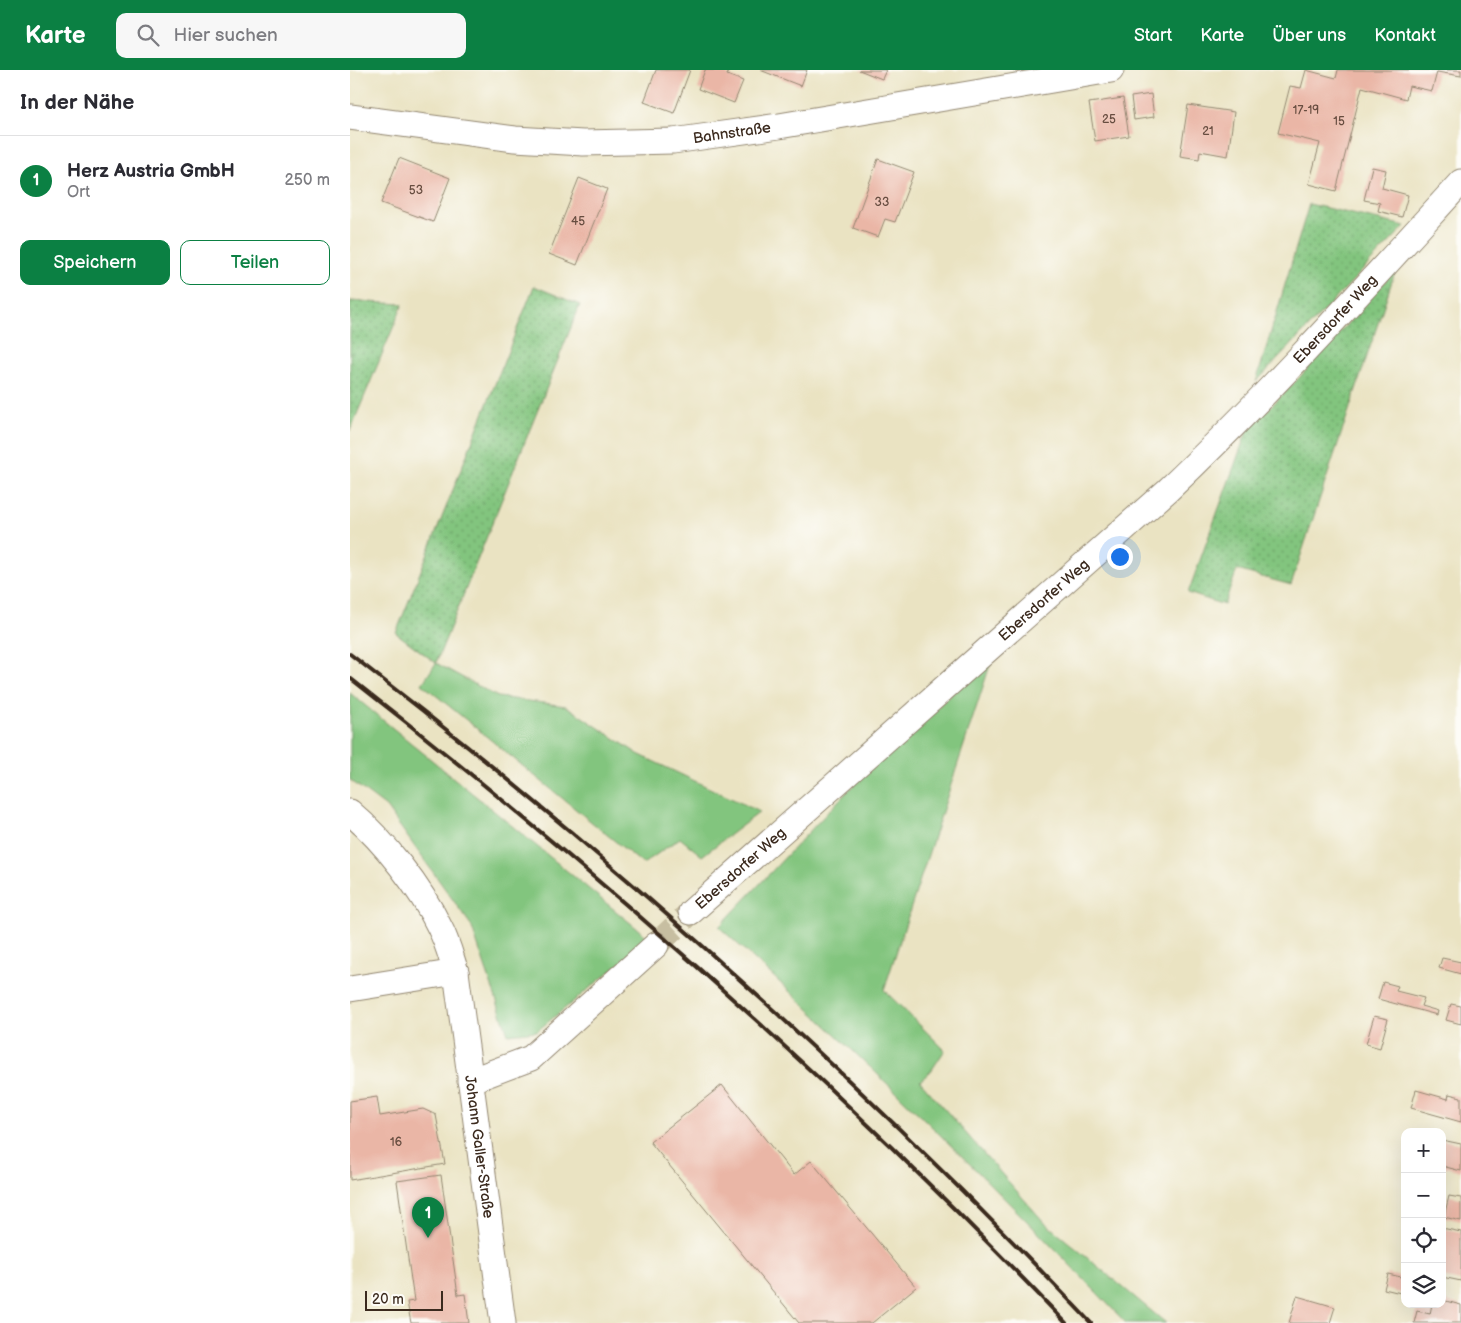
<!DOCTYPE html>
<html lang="de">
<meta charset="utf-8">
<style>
body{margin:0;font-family:"Balsamiq Sans",sans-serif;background:#f7f7f7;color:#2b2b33}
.controls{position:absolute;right:15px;bottom:15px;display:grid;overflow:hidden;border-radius:10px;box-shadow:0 5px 20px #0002}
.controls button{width:45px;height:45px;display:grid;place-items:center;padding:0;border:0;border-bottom:1px solid #e1e1e2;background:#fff;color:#2b2b33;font:25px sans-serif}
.scale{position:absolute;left:15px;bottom:12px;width:78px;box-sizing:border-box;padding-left:5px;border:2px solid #3b2a1e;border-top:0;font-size:14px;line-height:18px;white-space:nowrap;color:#3b2a1e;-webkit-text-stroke:4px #fdfcf7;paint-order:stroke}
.you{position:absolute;left:769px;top:486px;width:18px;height:18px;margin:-12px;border:4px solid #fff;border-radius:50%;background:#1a73e8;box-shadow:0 0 0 8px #1a73e833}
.badge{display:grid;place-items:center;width:32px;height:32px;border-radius:50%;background:#0b8043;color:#fff;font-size:16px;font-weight:700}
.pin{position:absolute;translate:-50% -41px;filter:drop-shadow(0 1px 2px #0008)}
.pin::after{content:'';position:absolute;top:26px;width:18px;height:15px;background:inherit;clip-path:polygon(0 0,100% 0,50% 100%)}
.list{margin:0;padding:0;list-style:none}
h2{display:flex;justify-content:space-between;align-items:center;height:65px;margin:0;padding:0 20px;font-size:21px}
h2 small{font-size:16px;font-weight:400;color:#7c7c81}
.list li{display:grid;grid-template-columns:32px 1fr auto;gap:15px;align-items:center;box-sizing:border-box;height:90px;padding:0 20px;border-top:1px solid #e1e1e2}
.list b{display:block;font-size:19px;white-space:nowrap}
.list p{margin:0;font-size:16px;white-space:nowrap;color:#7c7c81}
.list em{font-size:16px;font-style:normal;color:#7c7c81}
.actions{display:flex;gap:10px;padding:15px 20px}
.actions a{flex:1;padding:11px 0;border:1px solid #0b8043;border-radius:10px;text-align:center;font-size:18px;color:#0b8043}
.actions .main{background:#0b8043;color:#fff}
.icon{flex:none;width:28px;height:28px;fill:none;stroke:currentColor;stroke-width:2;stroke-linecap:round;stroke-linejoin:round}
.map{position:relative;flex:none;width:1111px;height:1253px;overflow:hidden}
header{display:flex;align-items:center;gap:30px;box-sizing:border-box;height:70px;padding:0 25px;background:#0b8043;color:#fff}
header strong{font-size:24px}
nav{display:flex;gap:28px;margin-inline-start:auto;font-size:18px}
.search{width:350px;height:45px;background:#f7f7f7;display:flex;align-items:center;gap:12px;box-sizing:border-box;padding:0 18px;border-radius:10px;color:#7c7c81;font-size:19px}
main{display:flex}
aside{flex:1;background:#fff}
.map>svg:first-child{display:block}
.grass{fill:#82c57e;stroke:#5e784e}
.park{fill:url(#park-dots);stroke:#5e784e}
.building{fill:#eab6a6}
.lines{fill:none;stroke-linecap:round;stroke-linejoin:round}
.street-tunnel{stroke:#c7bea1;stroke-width:25;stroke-dasharray:25 12;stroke-linecap:butt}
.street-casing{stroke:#928670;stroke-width:27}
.street{stroke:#fff;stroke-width:25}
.rail{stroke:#3b2a1e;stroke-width:4}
.labels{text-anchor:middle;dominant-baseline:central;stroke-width:4;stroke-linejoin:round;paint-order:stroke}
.number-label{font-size:12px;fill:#674d40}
.street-label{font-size:15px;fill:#3b2a1e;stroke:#fdfcf7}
</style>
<header>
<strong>Karte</strong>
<div class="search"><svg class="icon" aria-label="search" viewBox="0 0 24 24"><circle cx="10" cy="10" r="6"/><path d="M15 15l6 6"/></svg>Hier suchen</div>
<nav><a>Start</a><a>Karte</a><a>Über uns</a><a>Kontakt</a></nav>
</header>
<main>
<aside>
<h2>In der Nähe<small></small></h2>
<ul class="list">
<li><span class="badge">1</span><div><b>Herz Austria GmbH</b><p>Ort</p></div><em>250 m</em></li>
</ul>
<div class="actions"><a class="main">Speichern</a><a>Teilen</a></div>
</aside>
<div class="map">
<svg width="1111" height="1253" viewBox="0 0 1111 1253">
<defs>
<pattern id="park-dots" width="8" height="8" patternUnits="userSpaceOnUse" patternTransform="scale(1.25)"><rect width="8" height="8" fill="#82c57e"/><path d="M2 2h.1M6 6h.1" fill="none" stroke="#6ca067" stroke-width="1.8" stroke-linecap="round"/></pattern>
</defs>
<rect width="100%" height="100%" fill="#fdfcf7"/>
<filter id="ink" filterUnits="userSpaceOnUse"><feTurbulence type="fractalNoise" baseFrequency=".02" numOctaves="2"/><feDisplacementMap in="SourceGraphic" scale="10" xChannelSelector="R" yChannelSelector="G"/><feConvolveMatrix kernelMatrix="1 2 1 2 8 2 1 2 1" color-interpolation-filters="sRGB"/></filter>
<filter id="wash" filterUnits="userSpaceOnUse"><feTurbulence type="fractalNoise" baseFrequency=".0096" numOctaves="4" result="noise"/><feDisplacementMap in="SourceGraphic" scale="20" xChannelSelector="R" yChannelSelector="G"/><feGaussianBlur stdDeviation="1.12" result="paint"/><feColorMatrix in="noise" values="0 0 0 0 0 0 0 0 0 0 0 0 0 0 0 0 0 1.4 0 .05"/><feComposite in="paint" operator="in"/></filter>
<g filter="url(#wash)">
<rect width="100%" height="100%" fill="#eae3c2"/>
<!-- grass -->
<path class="grass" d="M 643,586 L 534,920 L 595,980 L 581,1001 L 570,1011 L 694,1152 L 816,1253 L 776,1253 C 645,1116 510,984 369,857 L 512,706 Z
M 86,593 L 148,627 L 216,636 L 288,684 L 410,742 L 352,786 L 330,768 L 293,794 L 72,614 Z
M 0,623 L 300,869 L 187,961 L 158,964 L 121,855 L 36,737 L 0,710 Z"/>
<!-- park -->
<path class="park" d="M 959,134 L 1055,156 L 906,312 Z
M 1046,199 L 941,515 L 887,500 L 874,535 L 838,523 L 897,361 L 949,308 Z
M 184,216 L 230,235 L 86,593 L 46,563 Z
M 0,231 L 53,234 L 0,361 Z"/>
<g id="blocks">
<!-- building -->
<path class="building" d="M 306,0 L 340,0 L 324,43 L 294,32 Z
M 355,0 L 379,0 L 377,5 L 393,11 L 384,33 L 348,19 Z
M 410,0 L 457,0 L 451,16 Z
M 509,0 L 536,0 L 532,9 Z
M 956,0 L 986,8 L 988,0 L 1111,0 L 1111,6 L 1087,2 L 1082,21 L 1059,16 L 1056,29 L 1012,17 L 986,121 L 959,114 L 970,73 L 928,63 L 940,16 L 951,18 Z
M 801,24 L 804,47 L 784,50 L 781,27 Z
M 773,28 L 779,66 L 745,71 L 739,33 Z
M 838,35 L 884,42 L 878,86 L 850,81 L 849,89 L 830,86 Z
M 49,88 L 100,108 L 83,152 L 31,133 Z
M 528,89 L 564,102 L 545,152 L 535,149 L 528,167 L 503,158 Z
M 1022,97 L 1036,100 L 1032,118 L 1058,125 L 1052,147 L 1028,141 L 1030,133 L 1014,130 Z
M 229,108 L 257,119 L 227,195 L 199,184 Z
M 1092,888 L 1111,892 L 1111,904 L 1089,898 Z
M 1033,912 L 1048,916 L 1046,921 L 1074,928 L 1071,936 L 1088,941 L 1087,945 L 1028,929 Z
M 1101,934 L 1111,936 L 1111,954 L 1096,950 Z
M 1024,946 L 1038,949 L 1030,978 L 1016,974 Z
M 372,1015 L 444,1105 L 461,1091 L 566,1217 L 522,1253 L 449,1253 L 300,1072 Z
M 1066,1020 L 1098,1029 L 1099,1024 L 1111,1027 L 1111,1052 L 1061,1038 Z
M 27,1027 L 30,1046 L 73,1039 L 86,1045 L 95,1094 L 0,1110 L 0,1031 Z
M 1092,1070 L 1111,1074 L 1111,1101 L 1092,1096 Z
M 91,1105 L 108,1225 L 115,1224 L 119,1253 L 61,1253 L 57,1232 L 64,1231 L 47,1111 Z
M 1099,1126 L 1111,1128 L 1111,1151 L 1094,1147 Z
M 1092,1158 L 1111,1162 L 1111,1211 L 1092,1207 Z
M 1038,1204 L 1055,1208 L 1055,1224 L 1034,1219 Z
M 947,1226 L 985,1237 L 980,1253 L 939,1253 Z
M 1092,1230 L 1111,1235 L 1111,1253 L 1064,1253 L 1067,1241 L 1080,1244 L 1082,1234 L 1092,1234 Z"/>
</g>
</g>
<g filter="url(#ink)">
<use href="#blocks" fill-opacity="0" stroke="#928670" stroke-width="1"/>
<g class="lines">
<!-- street-tunnel -->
<path class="street-tunnel" d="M 306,875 L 341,842"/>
<defs>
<g id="street">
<path id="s1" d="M 0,47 L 165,69 L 233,73 L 323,71 L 429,56 L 761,0"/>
<path id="s2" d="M 0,742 C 34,771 71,818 90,858 C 97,871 101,887 106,902 L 153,1253"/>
<path id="s3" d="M 341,842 L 818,420 C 921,322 1015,217 1111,112"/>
<path d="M 0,919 L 106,902"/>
<path d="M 120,1011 L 181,988 L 306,875"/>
</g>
</defs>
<!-- street casing -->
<use href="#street" class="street-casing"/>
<!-- street -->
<use href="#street" class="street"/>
<!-- rail -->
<path class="rail" d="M 0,584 C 264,787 512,1011 741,1253
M 0,608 C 254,806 494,1020 716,1253"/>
</g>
</g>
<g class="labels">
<!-- number labels -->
<g class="number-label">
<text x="956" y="40">17-19</text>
<text x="759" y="49">25</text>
<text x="989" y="51">15</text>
<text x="858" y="61">21</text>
<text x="66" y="120">53</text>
<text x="532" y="132">33</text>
<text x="228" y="151">45</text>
<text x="46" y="1072">16</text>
</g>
<!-- street labels -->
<g class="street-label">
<text stroke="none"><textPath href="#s1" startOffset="384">Bahnstraße</textPath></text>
<text stroke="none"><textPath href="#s3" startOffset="876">Ebersdorfer Weg</textPath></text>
<text stroke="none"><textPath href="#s3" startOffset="471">Ebersdorfer Weg</textPath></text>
<text stroke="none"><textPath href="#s3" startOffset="66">Ebersdorfer Weg</textPath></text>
<text stroke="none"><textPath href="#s2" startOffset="371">Johann Galler-Straße</textPath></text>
</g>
</g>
</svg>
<div class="controls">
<button>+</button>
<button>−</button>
<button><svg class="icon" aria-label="locate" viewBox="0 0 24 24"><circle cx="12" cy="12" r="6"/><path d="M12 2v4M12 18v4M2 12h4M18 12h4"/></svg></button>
<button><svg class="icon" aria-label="layers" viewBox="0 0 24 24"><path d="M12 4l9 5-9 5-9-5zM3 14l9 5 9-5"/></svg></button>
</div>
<div class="scale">20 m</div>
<div class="you"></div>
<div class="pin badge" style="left:78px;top:1168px">1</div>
</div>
</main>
